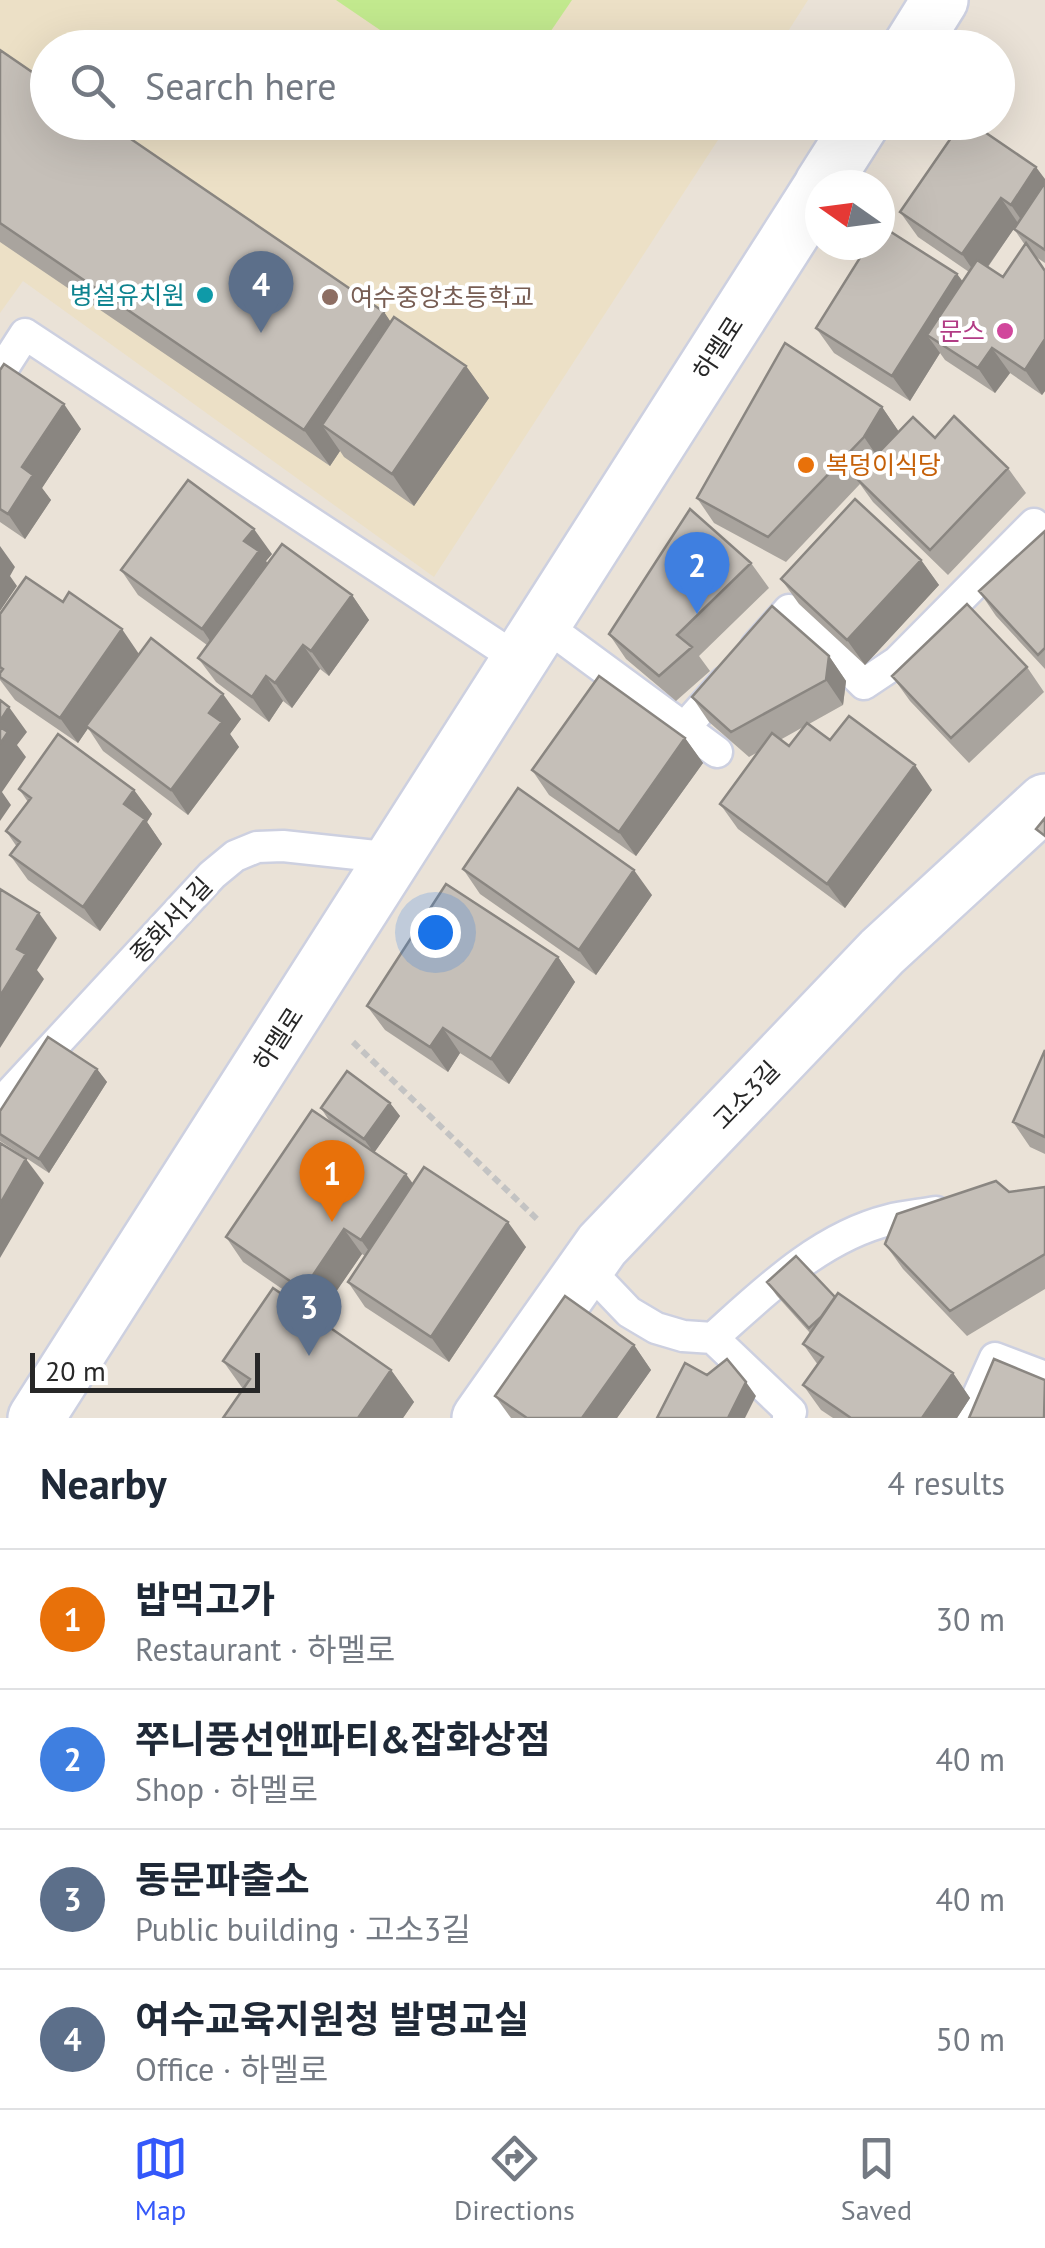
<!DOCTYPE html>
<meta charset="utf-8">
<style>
body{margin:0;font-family:"PT Sans","Noto Sans KR",sans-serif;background:#f2f2f3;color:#1f2937}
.compass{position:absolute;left:805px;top:170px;width:90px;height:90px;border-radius:50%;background:#fff;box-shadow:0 10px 40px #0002;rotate:284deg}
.scale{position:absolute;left:30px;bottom:25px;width:230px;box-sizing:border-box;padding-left:10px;border:5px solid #272727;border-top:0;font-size:28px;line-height:35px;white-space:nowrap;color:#272727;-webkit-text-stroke:8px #fff;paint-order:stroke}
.you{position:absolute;left:435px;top:932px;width:35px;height:35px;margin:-25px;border:8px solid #fff;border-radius:50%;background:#1a73e8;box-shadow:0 0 0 15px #1a73e833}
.badge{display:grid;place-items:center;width:65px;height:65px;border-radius:50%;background:#3458fa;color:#fff;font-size:32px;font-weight:700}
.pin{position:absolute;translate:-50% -82px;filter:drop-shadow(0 2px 5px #0008)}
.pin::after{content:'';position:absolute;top:52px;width:35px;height:30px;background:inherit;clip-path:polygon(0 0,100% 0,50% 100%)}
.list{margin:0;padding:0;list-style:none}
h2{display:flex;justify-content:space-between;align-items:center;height:130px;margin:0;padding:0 40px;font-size:42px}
h2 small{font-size:32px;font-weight:400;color:#747a83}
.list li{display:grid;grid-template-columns:65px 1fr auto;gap:30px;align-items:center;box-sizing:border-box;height:140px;padding:0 40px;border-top:2px solid #e0e1e3}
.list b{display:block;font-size:38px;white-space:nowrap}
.list p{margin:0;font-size:32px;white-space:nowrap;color:#747a83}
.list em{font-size:32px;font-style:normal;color:#747a83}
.icon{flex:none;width:55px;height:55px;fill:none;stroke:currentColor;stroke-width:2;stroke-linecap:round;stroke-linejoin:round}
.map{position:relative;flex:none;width:1045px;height:1418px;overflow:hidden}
.search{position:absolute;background:#fff;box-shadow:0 10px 40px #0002;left:30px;right:30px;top:30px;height:110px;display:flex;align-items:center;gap:25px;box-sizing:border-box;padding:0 35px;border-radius:55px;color:#747a83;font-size:38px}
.sheet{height:690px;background:#fff}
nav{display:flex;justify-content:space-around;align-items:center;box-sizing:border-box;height:140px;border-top:2px solid #e0e1e3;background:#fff;font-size:28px;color:#747a83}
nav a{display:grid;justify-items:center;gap:5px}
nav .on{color:#3458fa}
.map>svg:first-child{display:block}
.education{fill:#ece0c6}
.pitch{fill:#c2e98e}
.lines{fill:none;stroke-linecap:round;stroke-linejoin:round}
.lane-casing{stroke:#cdd0e0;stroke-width:35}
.street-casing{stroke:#cdd0e0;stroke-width:60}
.secondary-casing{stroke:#cdd0e0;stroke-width:60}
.path{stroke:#c3c3c3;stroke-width:6;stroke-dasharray:8 5;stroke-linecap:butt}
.lane{stroke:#fff;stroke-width:30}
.street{stroke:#fff;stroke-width:55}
.secondary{stroke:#fff;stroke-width:55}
.wall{fill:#a9a49e;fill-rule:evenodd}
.shaded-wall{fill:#8a8681}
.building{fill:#c5bfb8;stroke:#8a8681;stroke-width:2.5}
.culture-dot{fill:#0f9aa8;stroke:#fff;stroke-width:4}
.education-dot{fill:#8d6e63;stroke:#fff;stroke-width:4}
.hotel-dot{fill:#d1479c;stroke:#fff;stroke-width:4}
.food-dot{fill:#e8710a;stroke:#fff;stroke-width:4}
.labels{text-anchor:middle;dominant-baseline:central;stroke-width:8;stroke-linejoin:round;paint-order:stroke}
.culture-label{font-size:25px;fill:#0d838f;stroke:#fff;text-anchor:end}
.education-label{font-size:25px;fill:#785e54;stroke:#fff;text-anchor:start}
.hotel-label{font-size:25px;fill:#b23c85;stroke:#fff;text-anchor:end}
.street-label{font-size:25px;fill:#272727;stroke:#fff}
.food-label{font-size:25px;fill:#c56008;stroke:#fff;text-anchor:start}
</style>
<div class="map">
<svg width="1045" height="1418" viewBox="0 0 1045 1418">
<rect width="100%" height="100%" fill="#eae2d7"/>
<!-- education -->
<path class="education" d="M 0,0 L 808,0 L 778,47 L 48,48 L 48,122 L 729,123 L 434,577 L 23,281 L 0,313 Z"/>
<!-- pitch -->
<path class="pitch" d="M 336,0 L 572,0 L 540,47 L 405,47 Z"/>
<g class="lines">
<defs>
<path id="lane" d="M 0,373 L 25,334 L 519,660
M 542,623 L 717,752
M 756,647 L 789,610 L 864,684 L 897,662 L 1034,524
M 684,728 L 725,682
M 0,1104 L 212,875 L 235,856 L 257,847 L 283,846 L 394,858
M 586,1267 L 629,1312 L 656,1328 L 683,1336 L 713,1338 L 791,1412 L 788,1418
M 713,1338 C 764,1292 820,1237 889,1220 C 904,1216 920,1215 936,1212
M 968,1418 L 995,1358 L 1045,1377"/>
<path id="street" d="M 480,1418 L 602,1245 L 882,952 L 1045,802"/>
<path id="secondary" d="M 910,48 L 940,0
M 822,185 L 862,122
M 36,1418 L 820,189"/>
</defs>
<!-- lane casing -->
<use href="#lane" class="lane-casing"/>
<!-- street casing -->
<use href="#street" class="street-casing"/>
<!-- secondary casing -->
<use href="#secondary" class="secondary-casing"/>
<!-- path -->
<path class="path" d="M 353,1042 L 539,1221"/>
<!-- lane -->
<use href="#lane" class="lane"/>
<!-- street -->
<use href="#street" class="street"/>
<!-- secondary -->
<use href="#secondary" class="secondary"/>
</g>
<!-- wall -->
<path class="wall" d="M 0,50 L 384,312 L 391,323 L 466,366 L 489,398 L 414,506 L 344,457 L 340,451 L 330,466 L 0,242 Z
M 1045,179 L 1045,263 L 1036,257 L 1045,270 L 1045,391 L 1042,395 L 1010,373 L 995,393 L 945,360 L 940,353 L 910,401 L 834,353 L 816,328 L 957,274 L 963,282 L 969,272 L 918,237 L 900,212 ZM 1017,224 L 1014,229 L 1025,245 L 1003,277 L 988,267 Z
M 0,370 L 81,429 L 42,488 L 51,500 L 25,539 L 0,522 Z
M 882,407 L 899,432 L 935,438 L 1008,468 L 1026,493 L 948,575 L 873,502 L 860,484 L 786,562 L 714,523 L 697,498 Z
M 1045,531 L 1045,669 L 996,616 L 979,591 Z
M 272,554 L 266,561 L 267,564 L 352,595 L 369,620 L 329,676 L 320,669 L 292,708 L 283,701 L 269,722 L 216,682 L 198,658 L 207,645 L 138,595 L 121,570 Z
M 921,560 L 939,585 L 865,665 L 799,604 L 781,579 Z
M 751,563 L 769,588 L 699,656 L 710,671 L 676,701 L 626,659 L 609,634 Z
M 0,614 L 139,654 L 241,719 L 230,734 L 239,747 L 188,815 L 103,751 L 88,728 L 78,743 L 15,700 L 0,680 Z
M 829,656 L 846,681 L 843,705 L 809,724 L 830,740 L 932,790 L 845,908 L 738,829 L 720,804 L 758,752 L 749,757 L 709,722 L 692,697 ZM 805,726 L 789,746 L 780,740 Z
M 1027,667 L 1044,692 L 969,763 L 910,701 L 892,676 Z
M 685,738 L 703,763 L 636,856 L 549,795 L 532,770 Z
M 19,789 L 134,790 L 152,814 L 147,822 L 162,844 L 100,931 L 28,880 L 10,855 L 17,847 L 6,831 L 28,802 Z
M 463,869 L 652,895 L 596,975 L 480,894 Z
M 558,957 L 575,982 L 509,1084 L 460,1053 L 448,1072 L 385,1030 L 367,1006 Z
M 1045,1050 L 1045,1154 L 1030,1147 L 1013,1122 Z
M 97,1069 L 107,1082 L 49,1173 L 0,1141 L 0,1111 Z
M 390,1103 L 400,1116 L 374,1152 L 413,1184 L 526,1247 L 449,1362 L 365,1307 L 348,1282 L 365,1256 L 362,1254 L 320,1315 L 243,1262 L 226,1237 L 330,1122 L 321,1108 Z
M 1045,1187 L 1045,1289 L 967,1336 L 903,1269 L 885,1244 L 1009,1192 Z
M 767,1282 L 835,1297 L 953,1373 L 970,1398 L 957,1418 L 833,1418 L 821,1410 L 803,1385 L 818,1365 L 803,1344 L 810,1333 L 777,1296 Z
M 634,1345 L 651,1370 L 617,1418 L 511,1418 L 495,1396 Z
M 223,1361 L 391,1370 L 414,1402 L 403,1418 L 223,1418 L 243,1389 Z"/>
<!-- shaded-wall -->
<path class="shaded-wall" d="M 1036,167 L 1045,179 L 1045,204 L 1028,230 L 1011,205 Z
M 1001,198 L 1018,223 L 979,279 L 962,254 Z
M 957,274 L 975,298 L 927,335 L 940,353 L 910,401 L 892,376 Z
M 384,312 L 409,349 L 322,425 L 340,451 L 330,466 L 304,430 Z
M 1045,339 L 1045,391 L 1042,395 L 1025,370 Z
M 992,348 L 1010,373 L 995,393 L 978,368 Z
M 466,366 L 489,398 L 414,506 L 392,474 Z
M 64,404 L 81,429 L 42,488 L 51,500 L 25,539 L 8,514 L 22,467 Z
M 882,407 L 899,432 L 881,462 L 864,437 Z
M 254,529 L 272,554 L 266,561 L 276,576 L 219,654 L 202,629 L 244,541 Z
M 0,546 L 15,567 L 10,576 L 17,586 L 0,611 Z
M 921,560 L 939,585 L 865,665 L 847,640 Z
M 352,595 L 369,620 L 329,676 L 311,651 Z
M 122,629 L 139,654 L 78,743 L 60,718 Z
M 303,645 L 320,669 L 292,708 L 275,683 Z
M 829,656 L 846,681 L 843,705 L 826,680 Z
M 266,676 L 283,701 L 269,722 L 252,697 Z
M 223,694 L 241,719 L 230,734 L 239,747 L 188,815 L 171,790 L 209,713 Z
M 9,707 L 27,732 L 17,745 L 26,757 L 2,792 L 11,805 L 0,821 L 0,721 Z
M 685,738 L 703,763 L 636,856 L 619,832 Z
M 915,765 L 932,790 L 845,908 L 827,884 Z
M 134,790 L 152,814 L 147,822 L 162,844 L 100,931 L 83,907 L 124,804 Z
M 634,870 L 652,895 L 596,975 L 579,950 Z
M 39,913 L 57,938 L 37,970 L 44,979 L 0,1048 L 0,996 L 17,949 Z
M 558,957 L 575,982 L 509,1084 L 491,1059 Z
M 443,1028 L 460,1053 L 448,1072 L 430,1047 Z
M 97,1069 L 107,1082 L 49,1173 L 39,1159 Z
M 390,1103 L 400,1116 L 374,1153 L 364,1139 Z
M 26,1159 L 44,1183 L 0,1258 L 0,1204 Z
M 406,1174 L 424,1199 L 379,1265 L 361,1240 Z
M 508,1222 L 526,1247 L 449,1362 L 431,1337 Z
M 344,1229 L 362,1254 L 320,1315 L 303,1290 Z
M 634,1345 L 651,1370 L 617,1418 L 582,1418 Z
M 391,1370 L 414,1402 L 403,1418 L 358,1418 Z
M 953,1373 L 970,1398 L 957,1418 L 922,1418 Z
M 746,1382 L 756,1396 L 745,1418 L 728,1418 Z"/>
<!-- building -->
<path class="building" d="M 0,50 L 48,83 L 48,122 L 106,122 L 384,312 L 304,430 L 0,223 Z
M 962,122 L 970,122 L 1036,167 L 1011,205 L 1001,198 L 962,254 L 900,212 Z
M 1044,184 L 1045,184 L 1045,250 L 1014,229 Z
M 880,225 L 957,274 L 892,376 L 816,328 L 868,245 L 880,245 Z
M 1026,243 L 1045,271 L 1045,339 L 1025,370 L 992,348 L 978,368 L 927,335 L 977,260 L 1003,277 Z
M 394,317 L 466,366 L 392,474 L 322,425 Z
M 785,343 L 882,407 L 864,437 L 768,537 L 697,498 Z
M 4,364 L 64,404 L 22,467 L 33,475 L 8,514 L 0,509 L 0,370 Z
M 954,416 L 1008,468 L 930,550 L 855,477 L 913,417 L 935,438 Z
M 188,480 L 254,529 L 244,541 L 259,551 L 202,629 L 121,570 Z
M 855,499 L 921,560 L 847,640 L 781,579 Z
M 690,509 L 751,563 L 677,635 L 692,647 L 659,676 L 609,634 Z
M 1045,531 L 1045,648 L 1038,655 L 979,591 Z
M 282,544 L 352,595 L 311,651 L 303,645 L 275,683 L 266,676 L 252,697 L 198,658 Z
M 26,577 L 63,602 L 69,592 L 122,629 L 60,718 L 0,677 L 0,673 L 3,669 L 0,667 L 0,614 Z
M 967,604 L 1027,667 L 951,738 L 892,676 Z
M 772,606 L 829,656 L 826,680 L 731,732 L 692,697 Z
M 151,638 L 223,694 L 209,713 L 222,722 L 171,790 L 86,726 Z
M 599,676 L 685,738 L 619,832 L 532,770 Z
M 0,700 L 9,707 L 0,721 Z
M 849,716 L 915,765 L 827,884 L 720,804 L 772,733 L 789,746 L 807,723 L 830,740 Z
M 0,727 L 8,732 L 0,744 Z
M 58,734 L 134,790 L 124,804 L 145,819 L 83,907 L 10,855 L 20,842 L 6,831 L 31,798 L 19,789 Z
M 518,788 L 634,870 L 579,950 L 463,869 Z
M 1045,818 L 1045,836 L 1036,829 Z
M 446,884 L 558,957 L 491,1059 L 443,1028 L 430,1047 L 367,1006 Z
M 0,889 L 39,913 L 17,949 L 26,954 L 0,996 Z
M 48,1037 L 97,1069 L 39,1159 L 0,1134 L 0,1111 Z
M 1045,1050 L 1045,1137 L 1013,1122 Z
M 347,1071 L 390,1103 L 364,1139 L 321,1108 Z
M 312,1110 L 406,1174 L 361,1240 L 344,1229 L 303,1290 L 226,1237 Z
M 0,1143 L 26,1159 L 0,1204 Z
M 424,1167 L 508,1222 L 431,1337 L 348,1282 Z
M 996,1181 L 1009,1192 L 1045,1187 L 1045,1254 L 950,1311 L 885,1244 L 897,1214 Z
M 796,1256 L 835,1297 L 821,1317 L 809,1328 L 767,1282 Z
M 273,1288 L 391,1370 L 358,1418 L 223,1418 L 250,1379 L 223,1361 Z
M 838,1293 L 953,1373 L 922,1418 L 851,1418 L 803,1385 L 823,1357 L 803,1344 Z
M 565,1296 L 634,1345 L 582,1418 L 527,1418 L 495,1396 Z
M 727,1359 L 746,1382 L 728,1418 L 657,1418 L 685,1363 L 707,1375 Z
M 994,1359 L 1045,1380 L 1044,1418 L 969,1418 Z"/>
<!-- markers -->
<circle class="culture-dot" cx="205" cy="295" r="10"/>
<circle class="education-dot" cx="330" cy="297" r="10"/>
<circle class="hotel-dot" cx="1005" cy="331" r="10"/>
<circle class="food-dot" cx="806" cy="465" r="10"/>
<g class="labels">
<!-- culture labels -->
<g class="culture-label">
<text x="185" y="295">병설유치원</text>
</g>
<!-- education labels -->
<g class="education-label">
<text x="350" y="297">여수중앙초등학교</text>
</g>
<!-- hotel labels -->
<g class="hotel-label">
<text x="985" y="331">문스</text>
</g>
<!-- street labels -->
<g class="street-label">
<text transform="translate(718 348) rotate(-57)">하멜로</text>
<text transform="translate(171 920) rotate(-47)">종화서1길</text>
<text transform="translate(278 1039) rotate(-57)">하멜로</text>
<text transform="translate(746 1095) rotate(-46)">고소3길</text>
</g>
<!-- food labels -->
<g class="food-label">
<text x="826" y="465">복덩이식당</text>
</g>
</g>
</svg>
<svg class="compass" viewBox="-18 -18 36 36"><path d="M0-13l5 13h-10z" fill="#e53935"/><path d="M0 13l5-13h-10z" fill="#747a83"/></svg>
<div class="scale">20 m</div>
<div class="you"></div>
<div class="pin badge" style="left:332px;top:1222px;background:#e8710a">1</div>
<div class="pin badge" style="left:697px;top:614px;background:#3f7fe0">2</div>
<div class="pin badge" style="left:309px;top:1356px;background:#5c6f8a">3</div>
<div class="pin badge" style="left:261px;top:333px;background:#5c6f8a">4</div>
<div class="search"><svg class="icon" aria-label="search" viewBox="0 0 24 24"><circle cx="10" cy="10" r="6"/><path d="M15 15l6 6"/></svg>Search here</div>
</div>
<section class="sheet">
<h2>Nearby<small>4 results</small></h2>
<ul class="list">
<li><span class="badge" style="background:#e8710a">1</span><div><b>밥먹고가</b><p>Restaurant · 하멜로</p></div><em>30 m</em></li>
<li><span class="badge" style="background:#3f7fe0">2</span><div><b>쭈니풍선앤파티&amp;잡화상점</b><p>Shop · 하멜로</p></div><em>40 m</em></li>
<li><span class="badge" style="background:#5c6f8a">3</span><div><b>동문파출소</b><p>Public building · 고소3길</p></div><em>40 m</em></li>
<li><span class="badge" style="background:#5c6f8a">4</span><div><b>여수교육지원청 발명교실</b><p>Office · 하멜로</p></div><em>50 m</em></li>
</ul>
</section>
<nav>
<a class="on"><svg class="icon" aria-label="map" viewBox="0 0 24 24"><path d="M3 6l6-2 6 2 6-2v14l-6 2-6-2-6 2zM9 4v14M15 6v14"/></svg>Map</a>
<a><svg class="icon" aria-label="directions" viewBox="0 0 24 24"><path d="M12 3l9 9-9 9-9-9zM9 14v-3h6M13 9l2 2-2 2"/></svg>Directions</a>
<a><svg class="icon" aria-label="saved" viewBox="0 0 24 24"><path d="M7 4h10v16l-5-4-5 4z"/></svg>Saved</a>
</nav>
